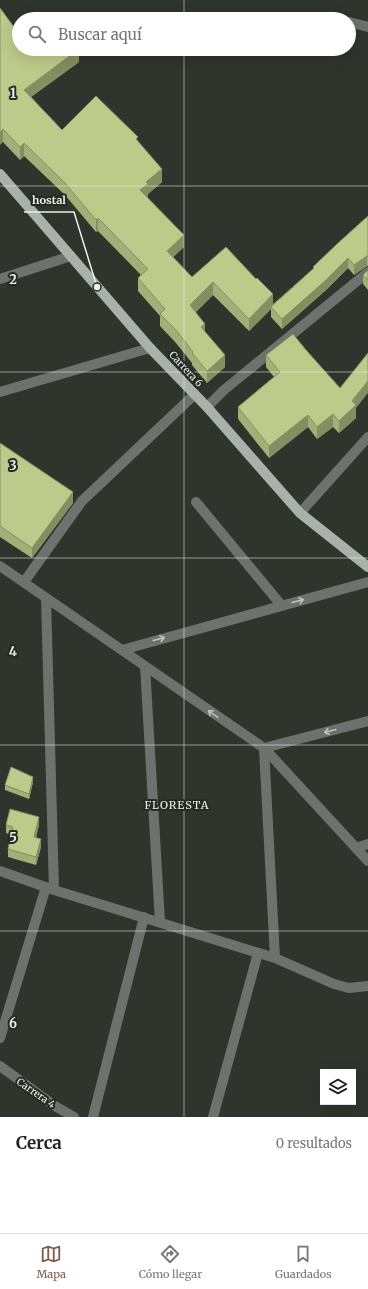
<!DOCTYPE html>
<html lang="es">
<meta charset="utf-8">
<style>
body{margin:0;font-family:Merriweather,serif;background:#f2f2f2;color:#222}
.controls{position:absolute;right:12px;bottom:12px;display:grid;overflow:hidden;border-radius:0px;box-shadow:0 4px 16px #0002}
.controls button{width:36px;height:36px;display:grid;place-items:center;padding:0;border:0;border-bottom:1px solid #e0e0e0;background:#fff;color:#222;font:20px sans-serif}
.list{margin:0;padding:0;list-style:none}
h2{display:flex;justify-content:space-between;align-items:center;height:52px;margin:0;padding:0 16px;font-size:17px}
h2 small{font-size:13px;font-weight:400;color:#767676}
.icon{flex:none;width:22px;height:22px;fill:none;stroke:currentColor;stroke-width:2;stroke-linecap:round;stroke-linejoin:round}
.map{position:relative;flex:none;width:368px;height:1117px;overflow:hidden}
.search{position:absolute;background:#fff;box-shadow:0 4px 16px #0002;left:12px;right:12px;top:12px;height:44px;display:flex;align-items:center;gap:10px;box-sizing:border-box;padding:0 14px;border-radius:22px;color:#767676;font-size:15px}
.sheet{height:116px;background:#fff}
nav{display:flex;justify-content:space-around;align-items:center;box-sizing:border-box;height:56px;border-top:1px solid #e0e0e0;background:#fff;font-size:11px;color:#767676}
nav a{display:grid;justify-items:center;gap:2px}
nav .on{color:#805b4c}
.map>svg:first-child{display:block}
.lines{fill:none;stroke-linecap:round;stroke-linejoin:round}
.minor{stroke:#6e726f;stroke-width:10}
.major{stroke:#a9b1ab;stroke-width:10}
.wall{fill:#a2af77}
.shaded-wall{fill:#848e61}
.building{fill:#bccb8a;stroke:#848e61}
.oneway{stroke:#c0c4c0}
.grid{fill:none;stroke:#ecf0eb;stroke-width:1;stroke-opacity:0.55}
.labels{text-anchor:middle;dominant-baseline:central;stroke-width:4;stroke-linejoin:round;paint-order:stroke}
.street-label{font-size:10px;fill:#ecf0eb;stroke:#252a23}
.neighbourhood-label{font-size:11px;letter-spacing:1px;fill:#ecf0eb;stroke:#252a23}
.grid-label{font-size:13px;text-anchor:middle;font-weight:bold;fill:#ecf0eb;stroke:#252a23;stroke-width:4;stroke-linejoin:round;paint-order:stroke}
.leader{fill:none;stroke:#ecf0eb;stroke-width:1.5}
.callout-dot{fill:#ecf0eb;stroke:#252a23;stroke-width:1.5}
.callout-label{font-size:11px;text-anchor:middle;font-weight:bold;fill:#ecf0eb;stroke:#252a23;stroke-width:4;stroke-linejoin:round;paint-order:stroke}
</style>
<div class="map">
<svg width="368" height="1117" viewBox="0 0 368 1117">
<rect width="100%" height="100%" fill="#2f342d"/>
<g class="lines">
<!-- minor -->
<path class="minor" d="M 349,22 L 368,27
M 0,279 L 71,256
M 0,392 L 150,348
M 207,407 L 224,390 L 368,272
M 196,502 L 282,606
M 300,513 L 368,437
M 0,566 L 264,748 L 368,721
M 24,582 L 82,501 L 194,395
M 46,598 L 54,890
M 122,650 L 368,582
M 145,666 L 160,922
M 264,748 L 275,958
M 264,748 L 368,861
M 356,848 L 368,844
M 0,871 L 54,890 L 275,958 L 334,984 L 349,988 L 368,986
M 0,1038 L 46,887
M 0,1066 L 55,1106 L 74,1117
M 93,1117 L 144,917
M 213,1117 L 258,953"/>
<!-- major -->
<path class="major" d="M 0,174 L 150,348 L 207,407 L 300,513 L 368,567"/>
</g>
<!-- wall -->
<path class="wall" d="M 0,8 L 32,52 L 79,62 L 31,97 L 62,130 L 138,141 L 162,182 L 148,194 L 148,196 L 147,197 L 184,247 L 173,257 L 192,277 L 226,247 L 273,304 L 313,269 L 313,267 L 368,216 L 368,266 L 367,266 L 354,275 L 348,268 L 326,290 L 282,329 L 271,317 L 271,309 L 249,331 L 213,295 L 196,312 L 205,332 L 225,367 L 207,383 L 192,365 L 192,363 L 176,343 L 160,326 L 160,316 L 138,291 L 138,278 L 141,275 L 98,231 L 96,232 L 65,195 L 24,156 L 20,160 L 3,142 Z
M 368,270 L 368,290 L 363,284 L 363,275 Z
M 306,350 L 356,408 L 356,418 L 339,433 L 333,427 L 317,439 L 308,427 L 269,458 L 238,419 L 238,407 L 274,377 L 266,367 L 266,355 Z
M 0,443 L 73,503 L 32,558 L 0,537 Z
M 33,782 L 29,799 L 5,790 L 5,785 Z
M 6,825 L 39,825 L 36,838 L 41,847 L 36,865 L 8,857 L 8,849 L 11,835 L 6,833 Z"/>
<!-- shaded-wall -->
<path class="shaded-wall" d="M 79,49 L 79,62 L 24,102 L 24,90 Z
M 3,129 L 3,142 L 0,145 L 0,133 Z
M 24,143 L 24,156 L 20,160 L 20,147 Z
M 162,169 L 162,182 L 148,194 L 148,196 L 140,203 L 140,190 L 146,182 Z
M 98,218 L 98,231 L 96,232 L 96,220 Z
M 184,235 L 184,247 L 167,263 L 167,251 Z
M 367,256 L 367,266 L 354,275 L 354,265 Z
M 348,258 L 348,268 L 326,290 L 282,329 L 282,319 Z
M 213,282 L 213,295 L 190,317 L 190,305 Z
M 273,294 L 273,307 L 271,307 L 271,309 L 249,331 L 249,319 Z
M 205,324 L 205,336 L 201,327 Z
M 225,355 L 225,367 L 207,383 L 207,371 Z
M 368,381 L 368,393 L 356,408 L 356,418 L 339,433 L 339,421 L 352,401 Z
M 333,414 L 333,427 L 317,439 L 317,427 Z
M 308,415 L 308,427 L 269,458 L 269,446 Z
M 73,492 L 73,503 L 32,558 L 32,548 Z
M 33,777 L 33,782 L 29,799 L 29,794 Z
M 39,817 L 39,825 L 34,845 L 34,837 Z
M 41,839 L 41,847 L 36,865 L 36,857 Z"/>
<!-- building -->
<path class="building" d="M 0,8 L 19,34 L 19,49 L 30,49 L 32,52 L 36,49 L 79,49 L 24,90 L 62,130 L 96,96 L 138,137 L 136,139 L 162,169 L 146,182 L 148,184 L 140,190 L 184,235 L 167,251 L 192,277 L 226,247 L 256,279 L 257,278 L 273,294 L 249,319 L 213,282 L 190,305 L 205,324 L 201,327 L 225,355 L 207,371 L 192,353 L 193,352 L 176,330 L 160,314 L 165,309 L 138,278 L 148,269 L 98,218 L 96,220 L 65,183 L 24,143 L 20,147 L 3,129 L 0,133 Z
M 368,216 L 368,256 L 367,256 L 354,265 L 348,258 L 326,280 L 282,319 L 271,307 L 314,268 L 313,267 L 337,244 Z
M 368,270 L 368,280 L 363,275 Z
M 293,334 L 306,350 L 340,388 L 368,353 L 368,381 L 352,401 L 356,405 L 339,421 L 333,414 L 317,427 L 308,415 L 269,446 L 238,407 L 280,372 L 266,355 Z
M 0,443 L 73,492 L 32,548 L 0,526 Z
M 11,767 L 33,777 L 29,794 L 5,785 Z
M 10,809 L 39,817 L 34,837 L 41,839 L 36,857 L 8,849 L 13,827 L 6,825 Z"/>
<!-- one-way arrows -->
<defs><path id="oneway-shaft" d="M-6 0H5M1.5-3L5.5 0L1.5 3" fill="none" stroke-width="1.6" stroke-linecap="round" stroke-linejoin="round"/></defs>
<g class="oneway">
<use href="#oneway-shaft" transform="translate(298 601) rotate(-15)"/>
<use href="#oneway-shaft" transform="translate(159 639) rotate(-15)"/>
<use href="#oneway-shaft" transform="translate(213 714) rotate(-145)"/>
<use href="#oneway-shaft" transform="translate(330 731) rotate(165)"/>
</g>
<!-- grid -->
<path class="grid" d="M 184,0 L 184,19M 184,49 L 184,1117M 0,186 L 368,186M 0,372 L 368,372M 0,558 L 368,558M 0,745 L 368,745M 0,931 L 368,931"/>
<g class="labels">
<!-- street labels -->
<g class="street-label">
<text transform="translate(186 369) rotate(47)">Carrera 6</text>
<text transform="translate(36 1093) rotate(35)">Carrera 4</text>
</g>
<!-- neighbourhood labels -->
<g class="neighbourhood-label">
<text x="177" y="805">FLORESTA</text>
</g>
</g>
<g class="grid-label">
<text x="13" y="98">1</text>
<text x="13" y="284">2</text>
<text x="13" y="470">3</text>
<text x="13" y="656">4</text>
<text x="13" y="842">5</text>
<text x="13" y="1028">6</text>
</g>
<!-- callouts -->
<path class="leader" d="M97 287L74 212H24"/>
<circle class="callout-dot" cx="97" cy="287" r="4"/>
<g class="callout-label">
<text x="49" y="204">hostal</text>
</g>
</svg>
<div class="controls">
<button><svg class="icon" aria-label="layers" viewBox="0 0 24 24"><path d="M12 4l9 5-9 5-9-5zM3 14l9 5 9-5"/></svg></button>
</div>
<div class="search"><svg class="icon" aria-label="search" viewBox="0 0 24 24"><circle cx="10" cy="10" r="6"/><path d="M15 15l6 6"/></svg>Buscar aquí</div>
</div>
<section class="sheet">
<h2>Cerca<small>0 resultados</small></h2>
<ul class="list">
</ul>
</section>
<nav>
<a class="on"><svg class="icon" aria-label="map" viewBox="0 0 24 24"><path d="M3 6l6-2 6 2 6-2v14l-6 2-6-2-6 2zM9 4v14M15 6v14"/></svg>Mapa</a>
<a><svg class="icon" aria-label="directions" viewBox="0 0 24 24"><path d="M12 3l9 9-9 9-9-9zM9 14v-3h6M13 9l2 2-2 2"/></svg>Cómo llegar</a>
<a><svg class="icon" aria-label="saved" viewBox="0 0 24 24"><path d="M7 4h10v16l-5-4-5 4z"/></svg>Guardados</a>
</nav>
